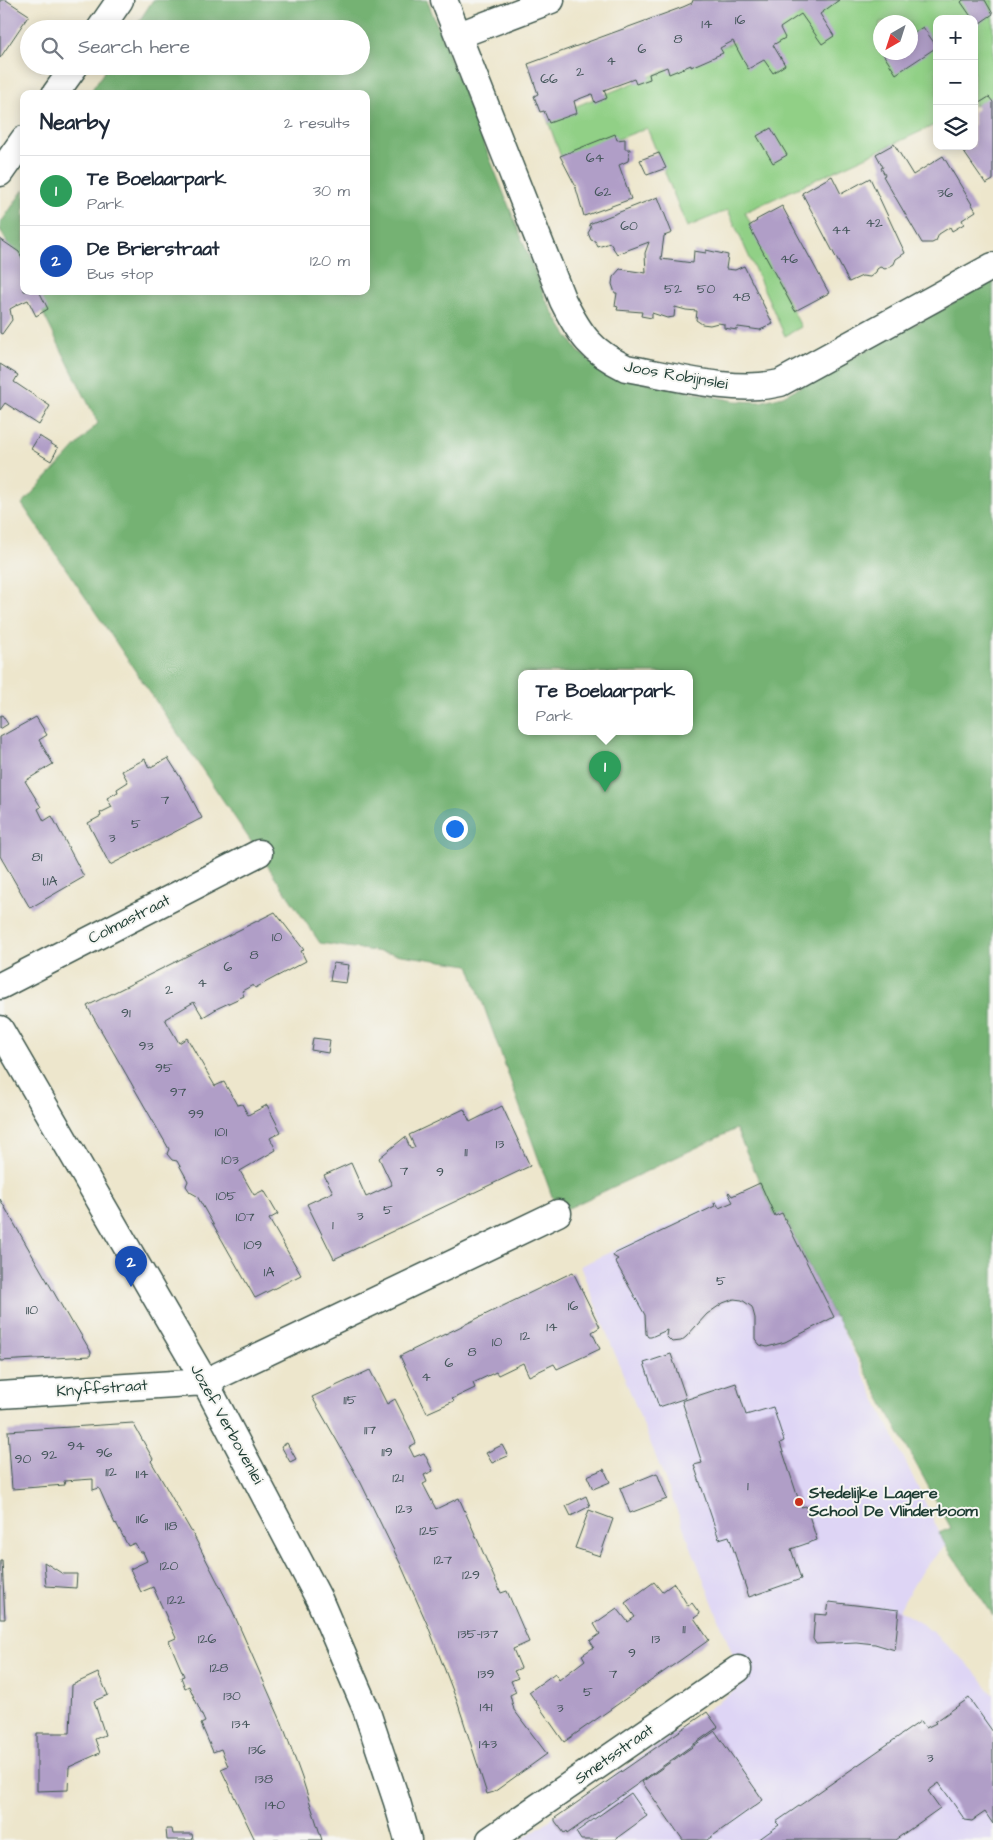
<!DOCTYPE html>
<meta charset="utf-8">
<style>
body{margin:0;font-family:"Architects Daughter",sans-serif;background:#f2f2f3;color:#1f2937}
.controls{position:absolute;right:15px;top:15px;display:grid;overflow:hidden;border-radius:10px;box-shadow:0 2px 12px #0003}
.controls button{width:45px;height:45px;display:grid;place-items:center;padding:0;border:0;border-bottom:1px solid #e0e1e3;background:#fff;color:#1f2937;font:25px sans-serif}
.compass{position:absolute;left:873px;top:15px;width:45px;height:45px;border-radius:50%;background:#fff;box-shadow:0 2px 12px #0003;rotate:219deg}
.you{position:absolute;left:454px;top:828px;width:18px;height:18px;margin:-12px;border:4px solid #fff;border-radius:50%;background:#1a73e8;box-shadow:0 0 0 8px #1a73e833}
.badge{display:grid;place-items:center;width:32px;height:32px;border-radius:50%;background:#111827;color:#fff;font-size:16px;font-weight:700}
.pin{position:absolute;translate:-50% -41px;filter:drop-shadow(0 1px 2px #0008)}
.pin::after{content:'';position:absolute;top:26px;width:18px;height:15px;background:inherit;clip-path:polygon(0 0,100% 0,50% 100%)}
.popup{position:absolute;left:518px;top:670px;width:175px;height:65px;box-sizing:border-box;display:grid;place-content:center;border-radius:10px;background:#fff;filter:drop-shadow(0 1px 4px #0005);font-size:16px;white-space:nowrap;color:#747a83}
.popup b{font-size:19px;color:#1f2937}
.popup::after{content:'';position:absolute;left:50%;top:100%;margin-left:-10px;border:10px solid transparent;border-top-color:#fff}
.list{margin:0;padding:0;list-style:none}
h2{display:flex;justify-content:space-between;align-items:center;height:65px;margin:0;padding:0 20px;font-size:21px}
h2 small{font-size:16px;font-weight:400;color:#747a83}
.list li{display:grid;grid-template-columns:32px 1fr auto;gap:15px;align-items:center;box-sizing:border-box;height:70px;padding:0 20px;border-top:1px solid #e0e1e3}
.list b{display:block;font-size:19px;white-space:nowrap}
.list p{margin:0;font-size:16px;white-space:nowrap;color:#747a83}
.list em{font-size:16px;font-style:normal;color:#747a83}
.icon{flex:none;width:28px;height:28px;fill:none;stroke:currentColor;stroke-width:2;stroke-linecap:round;stroke-linejoin:round}
.map{position:relative;flex:none;width:993px;height:1840px;overflow:hidden}
.search{position:absolute;background:#fff;box-shadow:0 2px 12px #0003;left:20px;top:20px;width:350px;height:55px;display:flex;align-items:center;gap:12px;box-sizing:border-box;padding:0 18px;border-radius:28px;color:#747a83;font-size:19px}
.panel{position:absolute;background:#fff;box-shadow:0 2px 12px #0003;left:20px;top:90px;width:350px;height:205px;border-radius:10px}
.map>svg:first-child{display:block}
.built{fill:#ded5f5}
.green{fill:#91d086;stroke:#58865d;fill-rule:evenodd}
.forest{fill:#74b273;stroke:#4a7854;fill-rule:evenodd}
.building{fill:#b09ec7}
.lines{fill:none;stroke-linecap:round;stroke-linejoin:round}
.minor-casing{stroke:#3e564b;stroke-width:29}
.minor{stroke:#fff;stroke-width:26}
.poi-dot{fill:#c8321e;stroke:#f6f6f2;stroke-width:2}
.labels{text-anchor:middle;dominant-baseline:central;stroke-width:4;stroke-linejoin:round;paint-order:stroke}
.number-label{font-size:14px;fill:#435559}
.street-label{font-size:16px;fill:#1f3d34;stroke:#f6f6f2}
.poi-label{font-size:16px;font-weight:bold;fill:#1f3d34;stroke:#f6f6f2;text-anchor:start}
</style>
<div class="map">
<svg width="993" height="1840" viewBox="0 0 993 1840">
<rect width="100%" height="100%" fill="#f6f6f2"/>
<filter id="ink" filterUnits="userSpaceOnUse"><feTurbulence type="fractalNoise" baseFrequency=".02" numOctaves="2"/><feDisplacementMap in="SourceGraphic" scale="10" xChannelSelector="R" yChannelSelector="G"/><feConvolveMatrix kernelMatrix="1 2 1 2 8 2 1 2 1" color-interpolation-filters="sRGB"/></filter>
<filter id="wash" filterUnits="userSpaceOnUse"><feTurbulence type="fractalNoise" baseFrequency=".0096" numOctaves="4" result="noise"/><feDisplacementMap in="SourceGraphic" scale="20" xChannelSelector="R" yChannelSelector="G"/><feGaussianBlur stdDeviation="1.12" result="paint"/><feColorMatrix in="noise" values="0 0 0 0 0 0 0 0 0 0 0 0 0 0 0 0 0 1.4 0 .05"/><feComposite in="paint" operator="in"/></filter>
<g filter="url(#wash)">
<rect width="100%" height="100%" fill="#ede6cc"/>
<!-- built -->
<path class="built" d="M 760,1183 L 776,1216 L 782,1213 L 834,1317 L 836,1317 L 946,1546 L 923,1569 L 899,1610 L 925,1626 L 955,1652 L 979,1676 L 993,1695 L 993,1840 L 521,1840 L 744,1684 L 662,1472 L 580,1266 Z"/>
<!-- green -->
<path class="green" d="M 838,0 L 993,0 L 993,97 L 974,106 L 974,19 L 937,19 L 937,124 L 745,212 L 801,327 L 785,336 L 728,210 L 687,227 L 647,128 L 562,160 L 547,118 ZM 880,22 L 910,22 L 910,52 L 880,52 Z"/>
<!-- forest -->
<path class="forest" d="M 153,0 L 427,0 L 546,300 L 563,329 L 578,351 L 599,368 L 619,377 L 735,401 L 760,402 L 783,396 L 945,308 L 993,278 L 993,1615 L 946,1546 L 939,1533 L 951,1528 L 836,1317 L 834,1317 L 783,1213 L 775,1216 L 736,1129 L 558,1213 L 469,965 L 320,943 L 22,504 L 98,423 L 32,291 L 366,291 L 366,94 L 89,94 L 108,66 L 361,66 L 361,29 L 134,29 ZM 521,673 L 689,673 L 689,731 L 521,731 Z
M 24,189 L 24,276 L 0,229 L 0,224 Z"/>
<g id="blocks">
<!-- building -->
<path class="building" d="M 0,0 L 6,0 L 29,15 L 0,58 Z
M 693,0 L 839,0 L 820,14 L 834,36 L 822,44 L 801,14 L 780,28 L 785,38 L 773,45 L 785,65 L 773,73 L 764,60 L 748,69 L 733,41 L 720,48 L 723,53 L 691,67 L 691,65 L 669,74 L 667,67 L 649,74 L 650,79 L 636,84 L 634,79 L 604,90 L 607,98 L 595,103 L 592,94 L 574,101 L 577,113 L 549,123 L 544,111 L 540,112 L 534,96 L 538,94 L 528,64 L 683,7 L 692,3 Z
M 963,0 L 985,0 L 993,14 L 977,25 L 961,2 Z
M 923,27 L 937,47 L 896,74 L 883,54 L 885,52 L 910,52 L 910,35 Z
M 989,97 L 993,102 L 993,180 L 986,184 L 961,148 L 964,146 L 974,146 L 974,112 L 978,109 L 976,105 Z
M 771,128 L 787,155 L 773,163 L 757,136 Z
M 615,134 L 617,140 L 625,139 L 625,149 L 630,149 L 628,161 L 619,165 L 631,199 L 584,216 L 575,185 L 560,156 Z
M 894,144 L 913,175 L 943,156 L 976,211 L 962,220 L 964,224 L 952,231 L 950,227 L 947,229 L 939,234 L 936,241 L 932,243 L 922,243 L 883,176 L 885,175 L 881,168 L 883,167 L 876,154 Z
M 659,153 L 666,168 L 647,175 L 640,160 Z
M 832,176 L 841,194 L 870,178 L 905,253 L 896,259 L 894,264 L 885,269 L 880,267 L 877,269 L 876,272 L 870,277 L 862,276 L 849,282 L 802,193 Z
M 658,197 L 672,233 L 664,236 L 661,259 L 693,263 L 694,251 L 706,253 L 706,250 L 728,255 L 726,269 L 735,270 L 744,266 L 773,324 L 760,330 L 738,327 L 737,330 L 724,328 L 724,324 L 718,323 L 710,325 L 702,324 L 696,320 L 697,311 L 686,310 L 675,307 L 674,317 L 667,318 L 652,313 L 652,318 L 641,316 L 642,312 L 617,310 L 618,307 L 615,306 L 617,293 L 615,293 L 612,284 L 613,277 L 620,269 L 646,273 L 645,253 L 649,242 L 617,254 L 610,243 L 598,247 L 595,241 L 591,240 L 588,233 L 591,228 L 589,224 Z
M 782,206 L 829,293 L 795,311 L 749,226 L 757,221 L 756,220 Z
M 0,239 L 19,252 L 24,261 L 24,291 L 39,291 L 48,309 L 36,316 L 28,300 L 17,305 L 10,309 L 12,320 L 2,334 L 0,333 Z
M 0,364 L 18,375 L 14,382 L 50,406 L 39,425 L 5,403 L 0,410 Z
M 39,436 L 58,448 L 51,461 L 31,449 Z
M 2,715 L 8,724 L 0,729 L 0,716 Z
M 36,717 L 47,735 L 39,740 L 53,764 L 25,781 L 41,807 L 38,809 L 44,821 L 52,816 L 84,877 L 30,908 L 0,856 L 0,737 Z
M 168,758 L 182,780 L 202,818 L 110,865 L 88,823 L 101,816 L 100,813 L 112,807 L 107,798 L 118,792 L 117,789 L 128,782 L 122,771 L 145,759 L 149,768 Z
M 275,912 L 304,950 L 301,951 L 306,961 L 255,988 L 253,985 L 242,991 L 244,996 L 218,1008 L 203,1017 L 194,1002 L 165,1019 L 179,1043 L 187,1038 L 215,1086 L 224,1082 L 237,1105 L 242,1104 L 248,1115 L 267,1105 L 281,1132 L 270,1138 L 276,1150 L 240,1171 L 254,1195 L 264,1190 L 278,1214 L 269,1219 L 301,1275 L 255,1298 L 197,1196 L 190,1192 L 186,1186 L 188,1181 L 177,1161 L 172,1160 L 167,1154 L 169,1149 L 87,1006 Z
M 333,963 L 349,965 L 346,983 L 330,981 Z
M 313,1038 L 330,1040 L 328,1053 L 311,1050 Z
M 502,1106 L 530,1166 L 334,1259 L 307,1204 L 333,1192 L 324,1175 L 351,1163 L 366,1197 L 392,1185 L 379,1158 L 405,1137 L 411,1149 L 415,1147 L 409,1135 L 464,1109 L 470,1122 Z
M 760,1183 L 775,1216 L 782,1213 L 834,1317 L 785,1342 L 767,1347 L 760,1345 L 755,1339 L 755,1318 L 752,1307 L 742,1300 L 734,1299 L 723,1303 L 707,1314 L 686,1337 L 681,1341 L 672,1342 L 666,1336 L 667,1330 L 651,1337 L 648,1337 L 646,1334 L 645,1315 L 615,1261 L 618,1259 L 613,1256 L 614,1254 L 715,1206 L 714,1203 L 716,1202 L 719,1208 L 733,1202 L 728,1193 L 729,1192 L 732,1196 Z
M 0,1199 L 72,1324 L 74,1323 L 91,1352 L 90,1356 L 0,1361 Z
M 573,1272 L 600,1327 L 592,1332 L 600,1349 L 557,1369 L 554,1364 L 529,1376 L 523,1363 L 498,1375 L 496,1372 L 473,1383 L 475,1388 L 452,1399 L 454,1401 L 427,1413 L 400,1356 Z
M 671,1354 L 686,1398 L 659,1407 L 644,1363 Z
M 370,1370 L 387,1404 L 395,1399 L 410,1429 L 416,1443 L 409,1447 L 414,1457 L 424,1453 L 433,1471 L 424,1475 L 427,1482 L 423,1484 L 436,1509 L 459,1498 L 501,1593 L 507,1591 L 529,1642 L 513,1649 L 521,1668 L 514,1671 L 518,1678 L 511,1681 L 516,1692 L 510,1695 L 514,1710 L 547,1754 L 494,1792 L 487,1794 L 458,1704 L 428,1626 L 400,1563 L 361,1483 L 312,1397 Z
M 736,1383 L 746,1415 L 773,1407 L 784,1441 L 780,1443 L 801,1507 L 806,1506 L 817,1540 L 791,1549 L 801,1579 L 749,1597 L 729,1536 L 719,1539 L 694,1465 L 702,1463 L 682,1401 Z
M 133,1423 L 153,1459 L 151,1461 L 195,1538 L 233,1612 L 282,1723 L 302,1778 L 322,1840 L 255,1840 L 221,1769 L 228,1766 L 221,1749 L 213,1752 L 201,1724 L 205,1722 L 189,1686 L 185,1688 L 181,1677 L 184,1676 L 169,1641 L 176,1638 L 153,1587 L 141,1592 L 130,1569 L 147,1561 L 143,1552 L 140,1552 L 135,1543 L 128,1546 L 116,1523 L 115,1524 L 99,1488 L 93,1490 L 93,1479 L 64,1481 L 65,1485 L 12,1489 L 8,1431 Z
M 287,1443 L 296,1459 L 290,1462 L 281,1446 Z
M 502,1445 L 508,1456 L 492,1463 L 486,1453 Z
M 604,1469 L 610,1482 L 593,1489 L 587,1476 Z
M 657,1473 L 667,1499 L 630,1513 L 620,1488 Z
M 586,1496 L 590,1506 L 571,1516 L 566,1506 Z
M 589,1510 L 613,1519 L 600,1556 L 575,1548 Z
M 0,1561 L 2,1561 L 5,1619 L 0,1619 Z
M 44,1562 L 63,1574 L 77,1574 L 76,1588 L 46,1586 Z
M 654,1582 L 662,1592 L 674,1583 L 688,1606 L 692,1603 L 700,1614 L 694,1618 L 709,1640 L 564,1742 L 529,1692 L 555,1673 L 559,1680 L 585,1660 L 582,1655 L 594,1647 L 590,1641 L 600,1634 L 594,1624 L 617,1608 L 628,1622 L 635,1617 L 625,1603 Z
M 829,1602 L 899,1610 L 895,1650 L 875,1644 L 856,1642 L 816,1644 L 813,1639 L 815,1614 L 827,1615 Z
M 98,1673 L 108,1695 L 94,1701 L 105,1735 L 95,1739 L 100,1753 L 69,1767 L 68,1790 L 37,1791 L 37,1733 L 70,1733 L 72,1685 Z
M 969,1698 L 993,1732 L 993,1824 L 985,1812 L 972,1821 L 965,1820 L 939,1783 L 928,1791 L 940,1808 L 895,1840 L 758,1840 L 779,1825 L 776,1822 L 921,1721 L 926,1728 L 936,1723 L 935,1722 Z
M 707,1712 L 718,1727 L 567,1834 L 566,1832 L 564,1833 L 555,1821 L 555,1818 Z
M 715,1731 L 763,1800 L 707,1840 L 683,1840 L 642,1782 Z
M 631,1793 L 647,1816 L 614,1840 L 581,1840 L 576,1832 Z
M 166,1829 L 172,1829 L 173,1834 L 192,1834 L 193,1840 L 167,1840 Z"/>
</g>
</g>
<g filter="url(#ink)">
<use href="#blocks" fill-opacity="0" stroke="#3e564b" stroke-width="1"/>
<g class="lines">
<defs>
<path id="minor" d="M 444,0 L 563,301 C 580,335 591,351 626,368 C 672,376 735,394 780,383 L 993,266
M 100,29 L 120,0
M 459,35 L 551,0
M 55,94 L 75,66
M 0,173 L 24,139
M 0,986 L 259,853
M 0,1029 L 205,1382 L 319,1599 L 366,1709 L 397,1802 L 408,1840
M 0,1395 L 205,1382 L 558,1213
M 490,1840 L 738,1669"/>
</defs>
<!-- minor casing -->
<use href="#minor" class="minor-casing"/>
<!-- minor -->
<use href="#minor" class="minor"/>
</g>
</g>
<!-- markers -->
<circle class="poi-dot" cx="799" cy="1502" r="5"/>
<g class="labels">
<!-- number labels -->
<g class="number-label">
<text x="740" y="20">16</text>
<text x="707" y="24">14</text>
<text x="678" y="39">8</text>
<text x="642" y="49">6</text>
<text x="611" y="61">4</text>
<text x="580" y="72">2</text>
<text x="549" y="79">66</text>
<text x="595" y="158">64</text>
<text x="603" y="192">62</text>
<text x="945" y="193">36</text>
<text x="874" y="223">42</text>
<text x="629" y="226">60</text>
<text x="841" y="230">44</text>
<text x="789" y="259">46</text>
<text x="673" y="289">52</text>
<text x="706" y="289">50</text>
<text x="741" y="297">48</text>
<text x="165" y="800">7</text>
<text x="136" y="824">5</text>
<text x="112" y="838">3</text>
<text x="37" y="857">81</text>
<text x="50" y="881">1,1A</text>
<text x="277" y="937">10</text>
<text x="254" y="955">8</text>
<text x="228" y="967">6</text>
<text x="202" y="983">4</text>
<text x="169" y="990">2</text>
<text x="126" y="1013">91</text>
<text x="146" y="1046">93</text>
<text x="164" y="1068">95</text>
<text x="178" y="1092">97</text>
<text x="196" y="1114">99</text>
<text x="221" y="1132">101</text>
<text x="500" y="1144">13</text>
<text x="466" y="1152">11</text>
<text x="230" y="1160">103</text>
<text x="404" y="1171">7</text>
<text x="440" y="1172">9</text>
<text x="226" y="1196">105</text>
<text x="388" y="1210">5</text>
<text x="360" y="1216">3</text>
<text x="245" y="1217">107</text>
<text x="333" y="1225">1</text>
<text x="253" y="1245">109</text>
<text x="269" y="1272">1A</text>
<text x="721" y="1281">5</text>
<text x="573" y="1306">16</text>
<text x="32" y="1310">110</text>
<text x="552" y="1327">14</text>
<text x="525" y="1336">12</text>
<text x="497" y="1342">10</text>
<text x="472" y="1352">8</text>
<text x="449" y="1363">6</text>
<text x="426" y="1377">4</text>
<text x="350" y="1400">115</text>
<text x="370" y="1430">117</text>
<text x="76" y="1446">94</text>
<text x="387" y="1452">119</text>
<text x="104" y="1453">96</text>
<text x="49" y="1455">92</text>
<text x="23" y="1459">90</text>
<text x="111" y="1472">112</text>
<text x="142" y="1474">114</text>
<text x="398" y="1478">121</text>
<text x="748" y="1486">1</text>
<text x="404" y="1509">123</text>
<text x="142" y="1519">116</text>
<text x="171" y="1526">118</text>
<text x="429" y="1531">125</text>
<text x="443" y="1560">127</text>
<text x="169" y="1566">120</text>
<text x="471" y="1575">129</text>
<text x="176" y="1600">122</text>
<text x="684" y="1629">11</text>
<text x="478" y="1634">135-137</text>
<text x="207" y="1639">126</text>
<text x="656" y="1639">13</text>
<text x="632" y="1653">9</text>
<text x="219" y="1668">128</text>
<text x="486" y="1674">139</text>
<text x="613" y="1674">7</text>
<text x="588" y="1692">5</text>
<text x="232" y="1696">130</text>
<text x="486" y="1707">141</text>
<text x="560" y="1708">3</text>
<text x="241" y="1724">134</text>
<text x="488" y="1744">143</text>
<text x="257" y="1750">136</text>
<text x="930" y="1758">3</text>
<text x="264" y="1779">138</text>
<text x="275" y="1805">140</text>
</g>
<!-- street labels -->
<g class="street-label">
<text transform="translate(676 375) rotate(10)">Joos Robijnslei</text>
<text transform="translate(129 919) rotate(-27)">Colmastraat</text>
<text transform="translate(102 1388) rotate(-4)">Knyffstraat</text>
<text transform="translate(227 1424) rotate(61)">Jozef Verbovenlei</text>
<text transform="translate(614 1754) rotate(-35)">Smetsstraat</text>
</g>
<!-- poi labels -->
<g class="poi-label">
<text x="809" y="1493">Stedelijke Lagere<tspan x="809" dy="18">School De Vlinderboom</tspan></text>
</g>
</g>
</svg>
<div class="controls">
<button>+</button>
<button>−</button>
<button><svg class="icon" aria-label="layers" viewBox="0 0 24 24"><path d="M12 4l9 5-9 5-9-5zM3 14l9 5 9-5"/></svg></button>
</div>
<svg class="compass" viewBox="-18 -18 36 36"><path d="M0-13l5 13h-10z" fill="#e53935"/><path d="M0 13l5-13h-10z" fill="#747a83"/></svg>
<div class="you"></div>
<div class="pin badge" style="left:605px;top:792px;background:#2e9e5b">1</div>
<div class="popup"><b>Te Boelaarpark</b>Park</div>
<div class="pin badge" style="left:131px;top:1287px;background:#1a4fb4">2</div>
<div class="search"><svg class="icon" aria-label="search" viewBox="0 0 24 24"><circle cx="10" cy="10" r="6"/><path d="M15 15l6 6"/></svg>Search here</div>
<section class="panel">
<h2>Nearby<small>2 results</small></h2>
<ul class="list">
<li><span class="badge" style="background:#2e9e5b">1</span><div><b>Te Boelaarpark</b><p>Park</p></div><em>30 m</em></li>
<li><span class="badge" style="background:#1a4fb4">2</span><div><b>De Brierstraat</b><p>Bus stop</p></div><em>120 m</em></li>
</ul>
</section>
</div>
